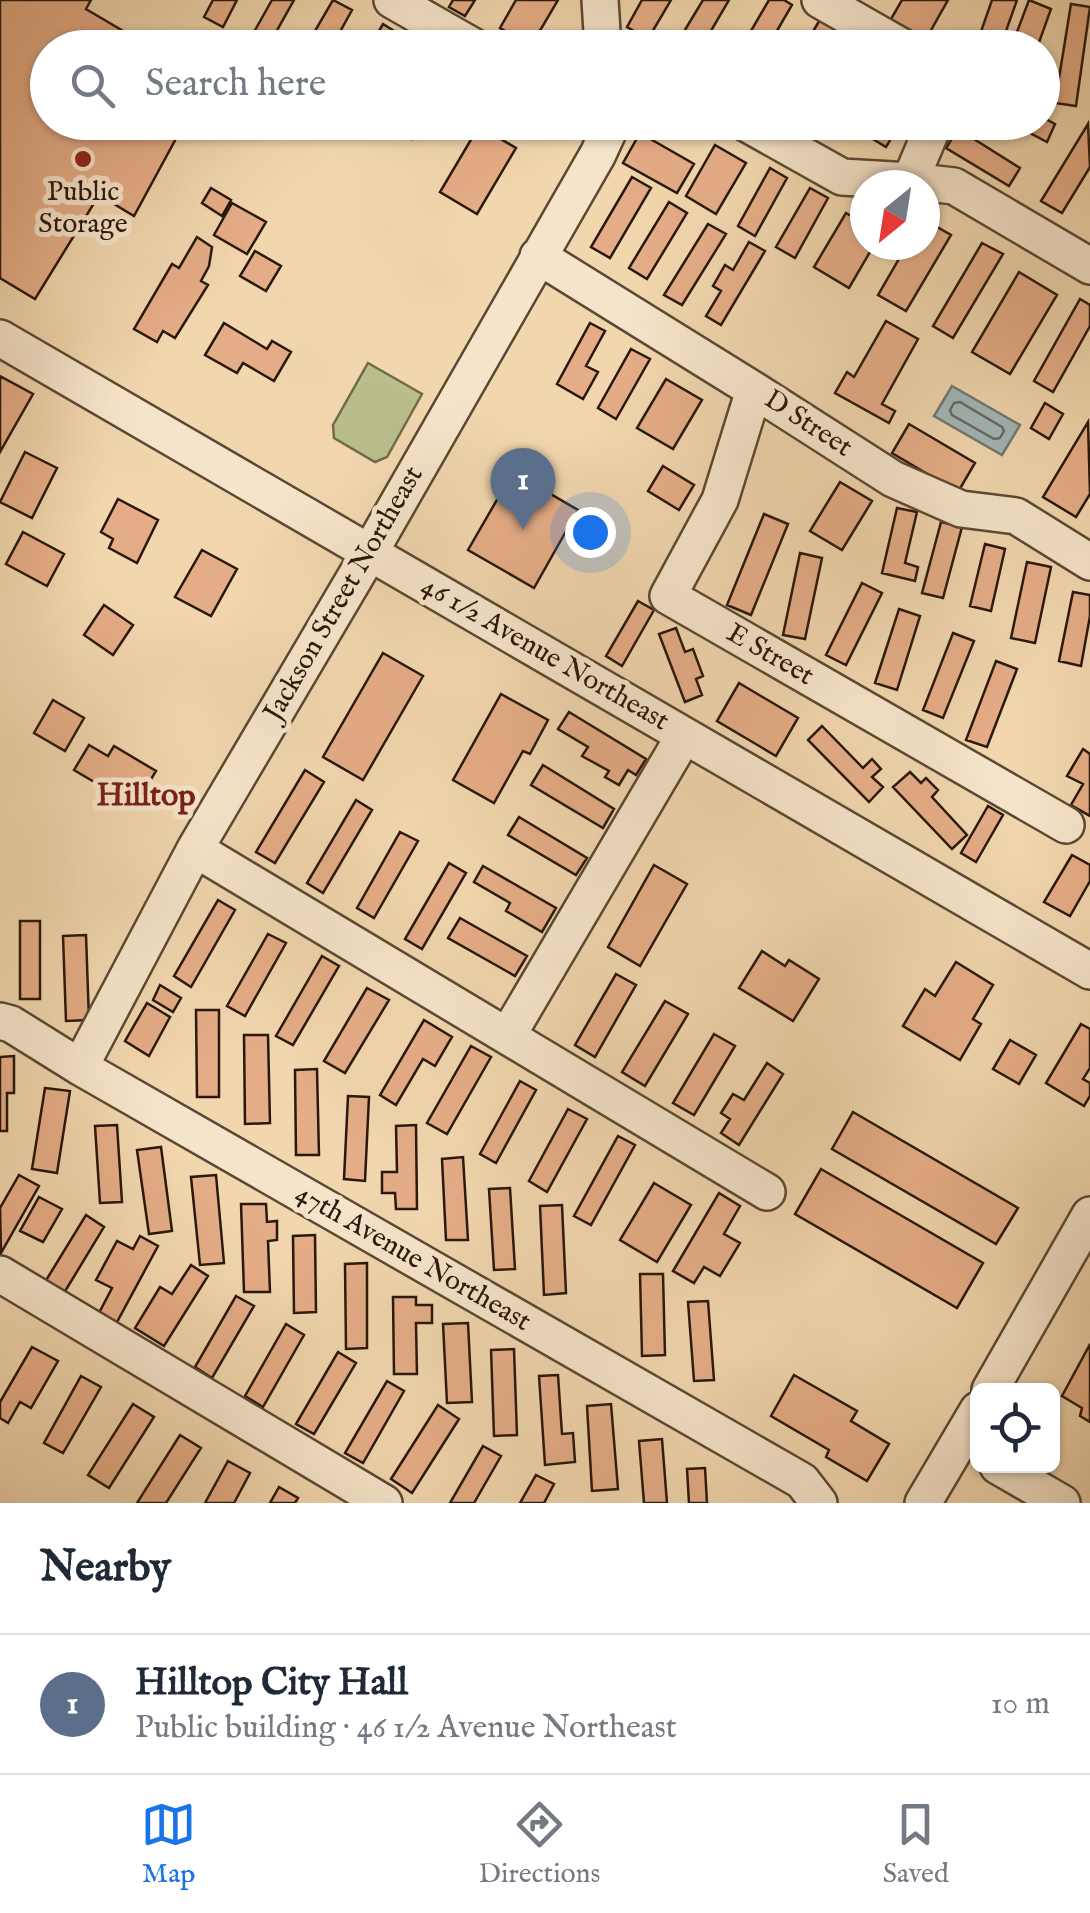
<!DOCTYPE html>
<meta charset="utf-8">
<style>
body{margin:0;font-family:"IM FELL English",serif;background:#f6f6f7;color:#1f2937}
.controls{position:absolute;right:30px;bottom:30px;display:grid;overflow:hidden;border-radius:15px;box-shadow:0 2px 8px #0004}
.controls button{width:90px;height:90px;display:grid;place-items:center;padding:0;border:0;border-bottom:2px solid #e0e1e3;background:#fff;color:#1f2937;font:50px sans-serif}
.compass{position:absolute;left:850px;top:170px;width:90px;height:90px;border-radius:50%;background:#fff;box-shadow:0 2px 8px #0004;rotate:210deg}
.you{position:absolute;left:590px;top:532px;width:35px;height:35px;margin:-25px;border:8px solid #fff;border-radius:50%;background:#1a73e8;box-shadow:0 0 0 15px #1a73e833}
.badge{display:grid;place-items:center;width:65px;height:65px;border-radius:50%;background:#1a73e8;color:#fff;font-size:32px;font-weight:700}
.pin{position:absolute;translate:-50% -82px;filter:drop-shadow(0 2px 5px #0008)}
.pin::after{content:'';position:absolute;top:52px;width:35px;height:30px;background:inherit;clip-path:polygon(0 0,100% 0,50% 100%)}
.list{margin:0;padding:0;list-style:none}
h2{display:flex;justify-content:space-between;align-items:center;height:130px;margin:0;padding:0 40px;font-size:42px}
h2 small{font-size:32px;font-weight:400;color:#747a83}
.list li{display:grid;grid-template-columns:65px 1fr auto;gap:30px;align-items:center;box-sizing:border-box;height:140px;padding:0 40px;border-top:2px solid #e0e1e3}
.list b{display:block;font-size:38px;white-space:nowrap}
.list p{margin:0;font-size:32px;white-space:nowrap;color:#747a83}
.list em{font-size:32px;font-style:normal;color:#747a83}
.icon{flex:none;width:55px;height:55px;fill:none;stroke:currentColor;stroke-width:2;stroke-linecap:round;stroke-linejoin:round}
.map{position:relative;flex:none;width:1090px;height:1503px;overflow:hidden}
.search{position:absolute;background:#fff;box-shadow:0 2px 8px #0004;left:30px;right:30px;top:30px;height:110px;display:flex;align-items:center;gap:25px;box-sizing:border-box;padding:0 35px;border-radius:55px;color:#747a83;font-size:38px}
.sheet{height:270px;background:#fff}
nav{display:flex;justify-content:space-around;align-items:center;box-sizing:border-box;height:140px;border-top:2px solid #e0e1e3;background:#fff;font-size:28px;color:#747a83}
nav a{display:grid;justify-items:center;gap:5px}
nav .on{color:#1a73e8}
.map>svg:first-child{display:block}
.green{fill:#b9be8b;stroke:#716b4c;stroke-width:2.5}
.water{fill:#a1b6b7;stroke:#717773;stroke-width:2.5}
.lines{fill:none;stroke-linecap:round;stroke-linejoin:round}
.shore{stroke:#656762;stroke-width:2.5}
.building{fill:#e5ad87;stroke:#29180c;stroke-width:2.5}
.street-casing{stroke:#5b4834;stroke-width:40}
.street{stroke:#f6e4ca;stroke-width:35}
.poi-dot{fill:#8f2418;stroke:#f6e4ca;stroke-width:4}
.labels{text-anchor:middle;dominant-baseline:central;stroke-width:10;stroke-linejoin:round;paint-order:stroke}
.poi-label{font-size:28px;fill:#29180c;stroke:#f6e4ca}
.street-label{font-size:28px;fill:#29180c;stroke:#f6e4ca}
.quarter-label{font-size:32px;font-weight:bold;fill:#7a1f14;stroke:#f6e4ca}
</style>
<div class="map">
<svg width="1090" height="1503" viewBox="0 0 1090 1503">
<rect width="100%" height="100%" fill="#f1d6ae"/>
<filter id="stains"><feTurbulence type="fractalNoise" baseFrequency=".002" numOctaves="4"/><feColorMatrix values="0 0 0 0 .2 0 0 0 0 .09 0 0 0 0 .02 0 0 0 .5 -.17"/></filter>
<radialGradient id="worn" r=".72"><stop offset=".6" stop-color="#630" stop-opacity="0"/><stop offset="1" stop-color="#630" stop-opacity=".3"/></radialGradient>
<!-- green -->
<path class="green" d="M 368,363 L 422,394 L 387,457 L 375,462 L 334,438 L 333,425 Z"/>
<!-- water -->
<path class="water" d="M 952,386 L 1020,425 L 1002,455 L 934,416 Z"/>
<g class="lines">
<!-- shore -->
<path class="shore" d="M 954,403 L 960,402 L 1002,427 L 1004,431 L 1000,438 L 994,439 L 952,415 L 950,410 Z"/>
</g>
<!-- building -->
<path class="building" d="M 0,0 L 91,0 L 86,9 L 152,48 L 48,48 L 48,122 L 185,122 L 134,216 L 99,195 L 35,299 L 0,278 Z
M 213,0 L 237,0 L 223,27 L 204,17 Z
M 272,0 L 294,0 L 271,41 L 254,32 Z
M 333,0 L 352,10 L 331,48 L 305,48 Z
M 453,0 L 475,0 L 465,16 L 449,7 Z
M 516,0 L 558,0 L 531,46 L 500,28 Z
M 642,0 L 671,0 L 648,39 L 627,27 Z
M 703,0 L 729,0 L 701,48 L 674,48 Z
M 769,0 L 784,0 L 792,5 L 767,48 L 741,48 Z
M 902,0 L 948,0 L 926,39 L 891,19 Z
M 992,0 L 1017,0 L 1000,48 L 988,48 L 977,43 Z
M 1029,0 L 1051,9 L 1037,48 L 1011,48 Z
M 1071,4 L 1090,7 L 1076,106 L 1055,103 Z
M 821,18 L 839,29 L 828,48 L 803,48 Z
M 383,24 L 402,36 L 396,48 L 369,48 Z
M 1042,117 L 1055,124 L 1047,142 L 1009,122 L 1042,122 Z
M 383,122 L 421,122 L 412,139 Z
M 845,122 L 890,122 L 898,127 L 886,147 Z
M 1088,124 L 1090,167 L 1062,213 L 1041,201 Z
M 479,126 L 516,148 L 477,214 L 440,192 Z
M 958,129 L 1020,168 L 1009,186 L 946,148 Z
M 640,133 L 694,164 L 677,193 L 623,163 Z
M 715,145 L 746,163 L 716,214 L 686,196 Z
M 770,168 L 787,178 L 755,236 L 738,226 Z
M 632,177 L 651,188 L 610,258 L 591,247 Z
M 211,188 L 231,200 L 222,216 L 202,203 Z
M 810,188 L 828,198 L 795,258 L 776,247 Z
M 669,202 L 687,213 L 647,279 L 629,268 Z
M 232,203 L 266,222 L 247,254 L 214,235 Z
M 846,213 L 865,224 L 865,245 L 874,245 L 849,288 L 814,267 Z
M 925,220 L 951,235 L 906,311 L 878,295 L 907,245 L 925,245 Z
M 708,224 L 726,234 L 682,305 L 664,295 Z
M 197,237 L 212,247 L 209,266 L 201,281 L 208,285 L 175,338 L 163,331 L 157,342 L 134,329 L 172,264 L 179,268 Z
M 749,242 L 765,251 L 721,325 L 706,316 L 721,291 L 713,286 L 725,265 L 733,270 Z
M 982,243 L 1003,254 L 953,338 L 933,326 Z
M 255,251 L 281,266 L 266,291 L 240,276 Z
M 1019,272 L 1057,295 L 1010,374 L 972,352 Z
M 1080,299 L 1090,305 L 1090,326 L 1053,392 L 1034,381 Z
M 886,321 L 918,339 L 882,404 L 895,411 L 889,423 L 835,393 L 847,372 L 854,377 Z
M 224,323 L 267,349 L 272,341 L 291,352 L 274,381 L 243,363 L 237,373 L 205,355 Z
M 590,323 L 605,331 L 586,366 L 598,372 L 583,399 L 557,384 Z
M 631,349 L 650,359 L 616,419 L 598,408 Z
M 0,376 L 33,394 L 0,452 Z
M 666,379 L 702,400 L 673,449 L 637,428 Z
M 1045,403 L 1063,414 L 1049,439 L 1031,428 Z
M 1088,422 L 1090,494 L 1076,517 L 1043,497 Z
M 909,424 L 975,463 L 958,492 L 892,453 Z
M 25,452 L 57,468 L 32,518 L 0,502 Z
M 663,466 L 694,485 L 679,510 L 648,491 Z
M 513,472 L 578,510 L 534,588 L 468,550 Z
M 840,482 L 872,501 L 842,550 L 810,531 Z
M 118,499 L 158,520 L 137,563 L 109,548 L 113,539 L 101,532 Z
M 897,508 L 917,512 L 905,563 L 918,567 L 915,581 L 882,573 Z
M 764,514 L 788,524 L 751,615 L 727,605 Z
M 941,522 L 962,527 L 943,598 L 922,593 Z
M 23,532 L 64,554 L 47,586 L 6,564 Z
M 985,544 L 1005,549 L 991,611 L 970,606 Z
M 202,550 L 237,569 L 211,616 L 175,597 Z
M 800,553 L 822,558 L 805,639 L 783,635 Z
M 1027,562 L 1051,567 L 1035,643 L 1011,638 Z
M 862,583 L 882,593 L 846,665 L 826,655 Z
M 1073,592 L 1090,595 L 1090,616 L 1081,666 L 1059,661 Z
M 638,601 L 654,610 L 622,666 L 606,656 Z
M 104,605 L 133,625 L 113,655 L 84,635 Z
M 899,609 L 920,616 L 897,690 L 875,683 Z
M 676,628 L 685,652 L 693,649 L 703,676 L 696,679 L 702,695 L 685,702 L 659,634 Z
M 953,633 L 974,641 L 943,718 L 923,710 Z
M 383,653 L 423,676 L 363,780 L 323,757 Z
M 996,661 L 1017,669 L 987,747 L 966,740 Z
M 739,683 L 798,718 L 776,756 L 717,721 Z
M 501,694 L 548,720 L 530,754 L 523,751 L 494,803 L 453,780 Z
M 53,700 L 84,718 L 65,751 L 34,733 Z
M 569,712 L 646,759 L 636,775 L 628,770 L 619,785 L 605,777 L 609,771 L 582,756 L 588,747 L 558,729 Z
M 822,726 L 863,768 L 872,759 L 881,769 L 872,777 L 883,787 L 869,802 L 808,740 Z
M 89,745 L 108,756 L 114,746 L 156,771 L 135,806 L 74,770 Z
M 1083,749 L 1090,754 L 1090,816 L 1071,805 L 1083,784 L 1067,776 Z
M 543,765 L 614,809 L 603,828 L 531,785 Z
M 305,770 L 324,782 L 275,863 L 256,852 Z
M 910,772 L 921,783 L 926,778 L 938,790 L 932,797 L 967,835 L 952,849 L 893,787 Z
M 356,800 L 372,810 L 323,893 L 307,883 Z
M 988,806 L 1003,815 L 976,862 L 961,853 Z
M 519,817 L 587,858 L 576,875 L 508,835 Z
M 400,832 L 418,841 L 374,918 L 357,908 Z
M 1072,855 L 1090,865 L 1090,881 L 1070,916 L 1044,902 Z
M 449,863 L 466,873 L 422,949 L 405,939 Z
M 654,865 L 687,884 L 640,966 L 608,947 Z
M 483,866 L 556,908 L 542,932 L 506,911 L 510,903 L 474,882 Z
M 218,900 L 235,910 L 191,987 L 174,976 Z
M 460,918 L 527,956 L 515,976 L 448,938 Z
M 20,921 L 40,921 L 40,999 L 20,999 Z
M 268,934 L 286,943 L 245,1016 L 227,1006 Z
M 86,935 L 89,1020 L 66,1021 L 63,936 Z
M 762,951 L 785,966 L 789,960 L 819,979 L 793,1021 L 739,988 Z
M 322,956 L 339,966 L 293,1045 L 276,1036 Z
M 956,962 L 993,985 L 973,1019 L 981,1024 L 960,1060 L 903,1026 L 925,989 L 935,996 Z
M 616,974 L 636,985 L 595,1057 L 575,1045 Z
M 160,985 L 181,998 L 173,1012 L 153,1000 Z
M 367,988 L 389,1000 L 345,1073 L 324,1061 Z
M 665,1001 L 688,1014 L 645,1086 L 622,1072 Z
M 147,1003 L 170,1017 L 149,1056 L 125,1041 Z
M 196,1010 L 219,1010 L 219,1097 L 197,1097 Z
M 424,1020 L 452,1037 L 435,1066 L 423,1059 L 396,1105 L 380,1095 Z
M 1081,1024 L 1090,1029 L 1090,1068 L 1083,1079 L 1090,1083 L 1090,1096 L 1084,1106 L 1046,1083 Z
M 714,1034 L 735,1046 L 694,1115 L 673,1103 Z
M 244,1035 L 268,1035 L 270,1123 L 245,1124 Z
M 1010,1040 L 1036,1055 L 1019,1084 L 993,1069 Z
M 471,1046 L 491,1057 L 447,1134 L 427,1123 Z
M 14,1056 L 14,1093 L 7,1093 L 7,1131 L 0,1131 L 0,1057 Z
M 767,1063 L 783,1074 L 739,1145 L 721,1133 L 730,1119 L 721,1113 L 733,1094 L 744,1100 Z
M 317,1069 L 319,1155 L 296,1155 L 295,1070 Z
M 520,1081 L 536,1090 L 496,1163 L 480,1154 Z
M 45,1088 L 70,1091 L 57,1173 L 32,1169 Z
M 348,1096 L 369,1097 L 365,1181 L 344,1179 Z
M 568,1109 L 587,1119 L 547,1192 L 529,1181 Z
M 853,1112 L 1018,1208 L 996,1244 L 832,1149 Z
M 117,1125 L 122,1202 L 100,1203 L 95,1126 Z
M 416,1125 L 417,1209 L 396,1209 L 395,1193 L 382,1193 L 382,1172 L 397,1172 L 396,1126 Z
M 618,1136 L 635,1145 L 591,1225 L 574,1216 Z
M 161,1147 L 172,1231 L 149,1234 L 137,1150 Z
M 463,1157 L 468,1240 L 446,1240 L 442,1159 Z
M 821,1169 L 983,1263 L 957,1308 L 795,1214 Z
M 19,1175 L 39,1186 L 1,1253 L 0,1208 Z
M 216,1175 L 224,1263 L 200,1265 L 191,1177 Z
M 654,1183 L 691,1205 L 657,1262 L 620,1240 Z
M 510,1188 L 515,1269 L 494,1270 L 489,1189 Z
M 719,1193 L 740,1206 L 724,1234 L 740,1243 L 720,1276 L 704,1267 L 694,1283 L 673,1271 Z
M 39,1197 L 62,1209 L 43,1242 L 20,1231 Z
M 241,1204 L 266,1204 L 267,1222 L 277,1221 L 277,1240 L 268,1241 L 270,1292 L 244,1292 Z
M 562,1205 L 566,1293 L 544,1295 L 540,1206 Z
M 86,1215 L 104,1227 L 64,1293 L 45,1282 Z
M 315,1235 L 316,1312 L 294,1313 L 293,1236 Z
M 140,1236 L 158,1246 L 117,1322 L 99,1313 L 112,1288 L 96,1280 L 117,1241 L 133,1249 Z
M 367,1263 L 367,1348 L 346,1349 L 345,1264 Z
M 191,1265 L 208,1276 L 164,1346 L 135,1328 L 160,1287 L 172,1294 Z
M 640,1274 L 663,1274 L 665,1355 L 642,1356 Z
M 236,1296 L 254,1306 L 212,1378 L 195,1367 Z
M 393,1297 L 416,1297 L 416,1305 L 432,1305 L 432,1323 L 416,1323 L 417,1374 L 394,1374 Z
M 708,1301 L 714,1380 L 694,1381 L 688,1302 Z
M 468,1323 L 472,1402 L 447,1403 L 443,1324 Z
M 286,1324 L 304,1335 L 263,1407 L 245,1396 Z
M 1090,1344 L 1090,1422 L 1080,1416 L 1082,1408 L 1062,1396 Z
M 32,1347 L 58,1361 L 31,1408 L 20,1402 L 8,1423 L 0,1418 L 0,1402 Z
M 514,1349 L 517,1435 L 494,1436 L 491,1350 Z
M 338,1352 L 356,1363 L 314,1434 L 296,1424 Z
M 558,1375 L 562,1434 L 573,1433 L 575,1462 L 545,1465 L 539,1376 Z
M 794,1375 L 857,1411 L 851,1421 L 889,1444 L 867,1481 L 826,1457 L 829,1450 L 771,1416 Z
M 81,1376 L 101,1387 L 63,1453 L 44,1443 Z
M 387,1381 L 404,1391 L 363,1463 L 345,1453 Z
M 133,1404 L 154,1417 L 109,1488 L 88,1475 Z
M 611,1404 L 618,1489 L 592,1491 L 587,1406 Z
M 438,1405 L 459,1419 L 412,1493 L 391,1479 Z
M 180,1435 L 201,1448 L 166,1503 L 137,1503 Z
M 662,1439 L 667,1503 L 644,1503 L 639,1441 Z
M 483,1446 L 501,1456 L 474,1503 L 450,1503 Z
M 228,1461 L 250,1473 L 234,1503 L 205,1503 Z
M 705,1468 L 707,1503 L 689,1503 L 687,1469 Z
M 536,1475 L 554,1484 L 544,1503 L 520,1503 Z
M 279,1487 L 298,1498 L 295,1503 L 270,1503 Z"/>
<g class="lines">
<defs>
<path id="street" d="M 392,0 L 476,48
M 600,0 L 603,48
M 820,0 L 904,48
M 744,122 L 842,177 L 910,181 L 954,186 L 1090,266
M 910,181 L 935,122
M 538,256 L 754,390 L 893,479 L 961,509 L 1016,516 L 1090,562
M 0,338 L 1090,971
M 754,390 L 720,500 L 668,596 L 1066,825
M 195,849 L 767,1192
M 0,1021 L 11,1024 L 80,1067 L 802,1481 L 819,1503
M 508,1035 L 684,736
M 80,1067 L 195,849 L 370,552 L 598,154 L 609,130 L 608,122
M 0,1274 L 384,1503
M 990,1390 L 1090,1215
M 998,1466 L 1062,1503
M 923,1503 L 978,1410"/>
</defs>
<!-- street casing -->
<use href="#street" class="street-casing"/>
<!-- street -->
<use href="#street" class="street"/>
</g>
<!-- markers -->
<circle class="poi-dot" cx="83" cy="159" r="10"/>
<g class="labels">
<!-- poi labels -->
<g class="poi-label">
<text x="83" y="192">Public<tspan x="83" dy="32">Storage</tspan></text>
</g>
<!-- street labels -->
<g class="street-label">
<text transform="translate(808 424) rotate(33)">D Street</text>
<text transform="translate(344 594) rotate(-60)">Jackson Street Northeast</text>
<text transform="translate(545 654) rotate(30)">46 1/2 Avenue Northeast</text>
<text transform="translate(770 655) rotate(30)">E Street</text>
<text transform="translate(413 1258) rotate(30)">47th Avenue Northeast</text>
</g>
<!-- quarter labels -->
<g class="quarter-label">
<text x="146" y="796">Hilltop</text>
</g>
</g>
<rect width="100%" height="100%" filter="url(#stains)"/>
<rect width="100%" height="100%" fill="url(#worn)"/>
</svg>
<div class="controls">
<button><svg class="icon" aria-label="locate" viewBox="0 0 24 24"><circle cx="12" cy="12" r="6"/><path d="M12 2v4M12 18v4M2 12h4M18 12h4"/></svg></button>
</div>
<svg class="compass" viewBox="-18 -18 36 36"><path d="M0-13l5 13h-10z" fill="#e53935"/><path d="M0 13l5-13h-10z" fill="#747a83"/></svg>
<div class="you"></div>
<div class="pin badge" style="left:523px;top:530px;background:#5c6f8a">1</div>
<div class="search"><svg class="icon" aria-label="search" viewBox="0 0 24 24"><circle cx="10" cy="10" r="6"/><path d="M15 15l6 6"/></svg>Search here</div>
</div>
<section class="sheet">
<h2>Nearby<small></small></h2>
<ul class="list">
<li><span class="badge" style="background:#5c6f8a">1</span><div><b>Hilltop City Hall</b><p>Public building · 46 1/2 Avenue Northeast</p></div><em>10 m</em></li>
</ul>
</section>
<nav>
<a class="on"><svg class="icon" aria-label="map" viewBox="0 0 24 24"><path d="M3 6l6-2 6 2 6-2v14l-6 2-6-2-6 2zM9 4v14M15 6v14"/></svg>Map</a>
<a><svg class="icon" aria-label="directions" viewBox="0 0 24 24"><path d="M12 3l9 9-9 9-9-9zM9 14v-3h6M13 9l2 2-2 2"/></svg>Directions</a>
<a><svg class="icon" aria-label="saved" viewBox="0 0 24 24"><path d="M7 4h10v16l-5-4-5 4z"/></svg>Saved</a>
</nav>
